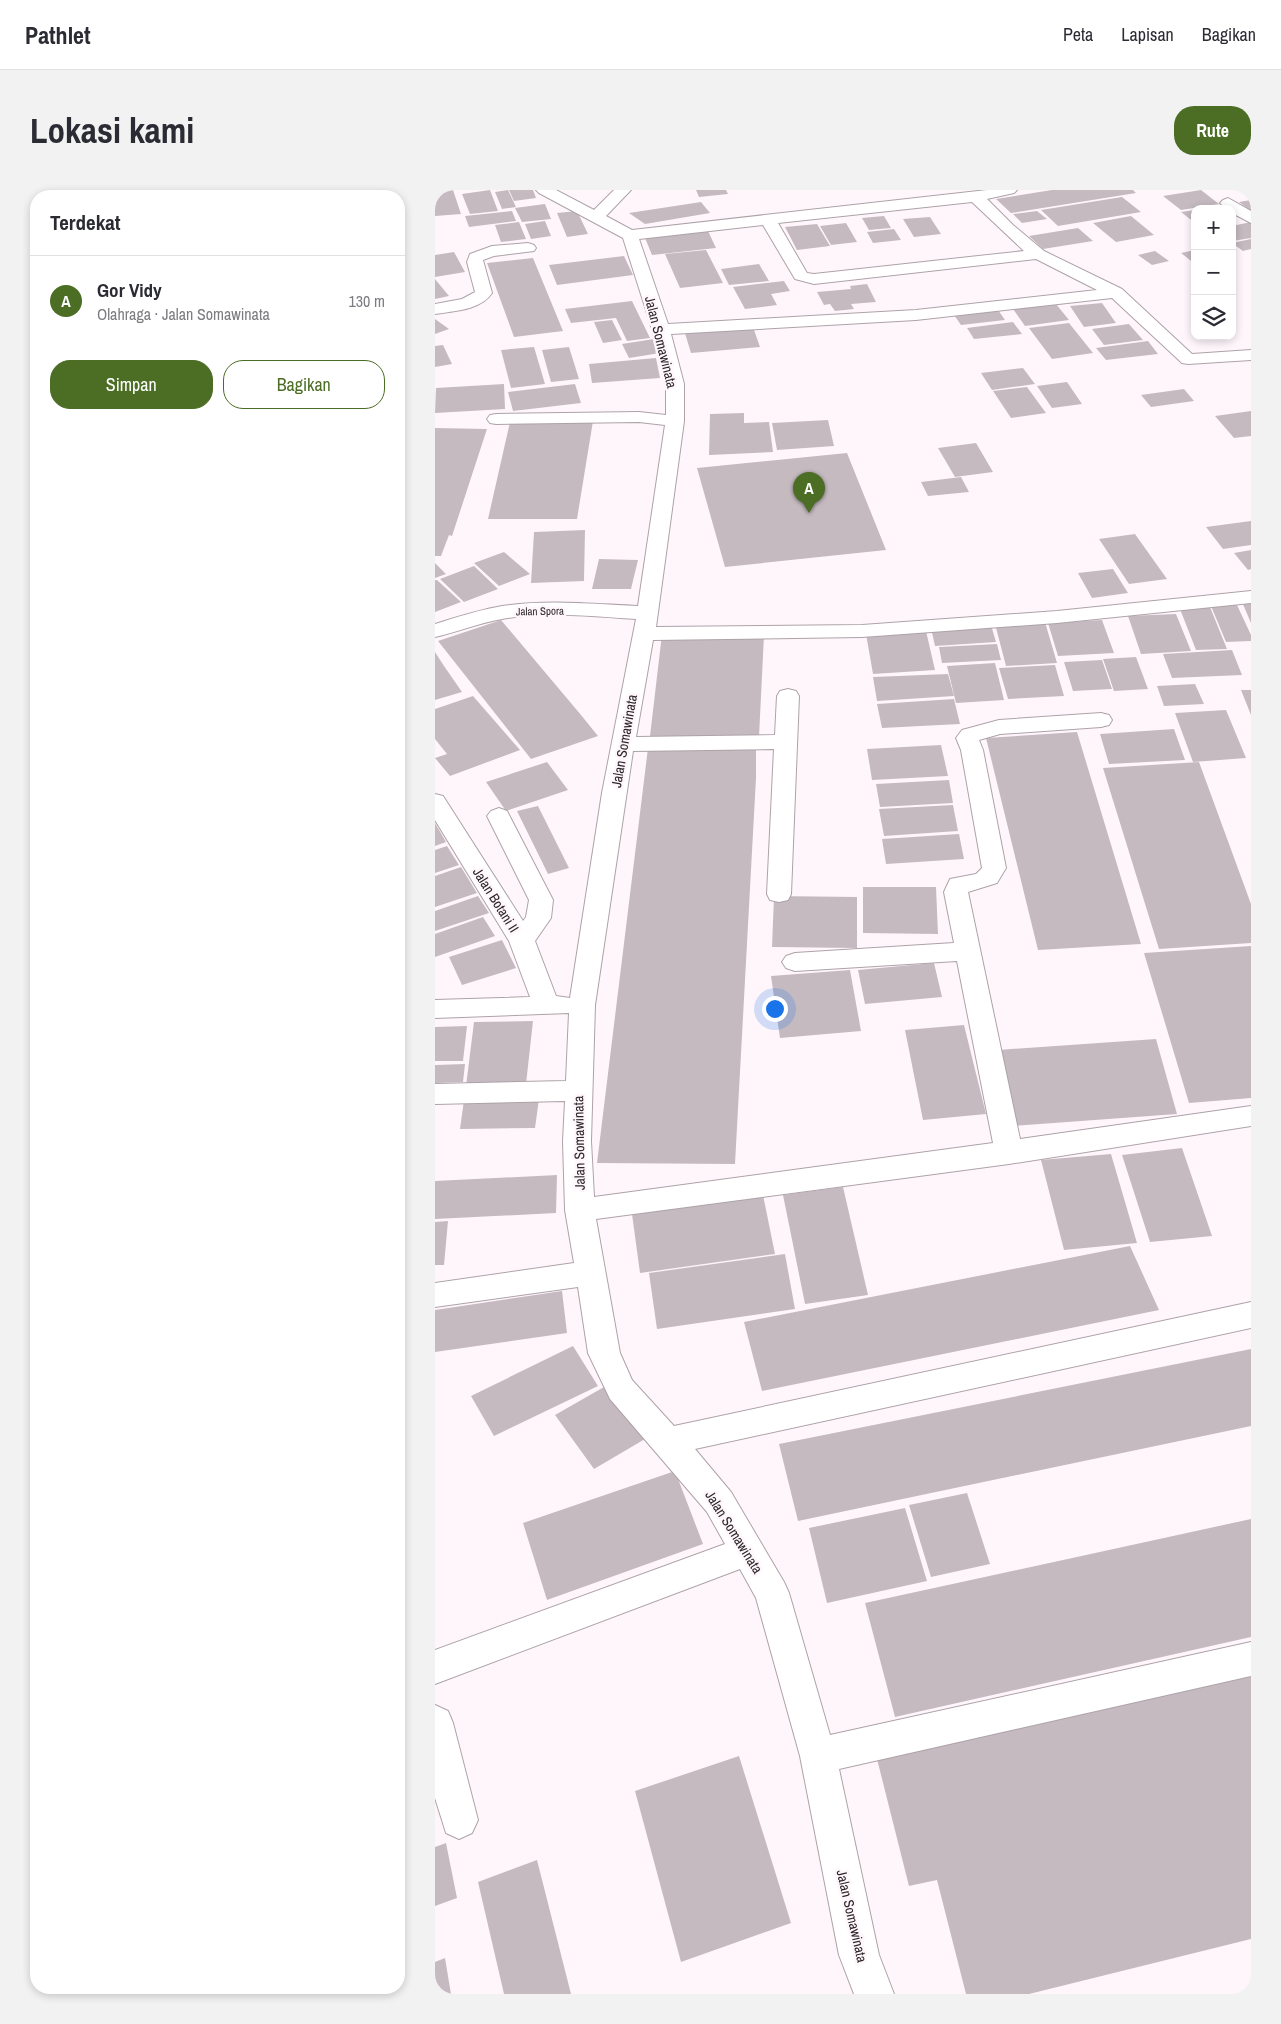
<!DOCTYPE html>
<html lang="id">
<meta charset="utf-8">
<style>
body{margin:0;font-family:"Archivo Narrow",sans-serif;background:#f2f2f3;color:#2b2b33}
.controls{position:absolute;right:15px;top:15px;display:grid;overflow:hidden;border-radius:10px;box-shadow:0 2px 8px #0003}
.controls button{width:45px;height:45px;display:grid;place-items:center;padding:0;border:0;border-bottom:1px solid #e1e1e2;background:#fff;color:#2b2b33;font:25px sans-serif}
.you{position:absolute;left:339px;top:818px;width:18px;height:18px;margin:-12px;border:4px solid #fff;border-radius:50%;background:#1a73e8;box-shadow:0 0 0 8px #1a73e833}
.badge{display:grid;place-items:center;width:32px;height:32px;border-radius:50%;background:#4b6d24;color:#fff;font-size:16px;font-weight:700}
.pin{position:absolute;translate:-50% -41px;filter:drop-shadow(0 1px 2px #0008)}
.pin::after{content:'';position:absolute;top:26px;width:18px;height:15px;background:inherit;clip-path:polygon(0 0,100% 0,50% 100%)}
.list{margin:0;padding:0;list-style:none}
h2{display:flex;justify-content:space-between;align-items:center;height:65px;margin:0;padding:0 20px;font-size:21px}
h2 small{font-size:16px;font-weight:400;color:#7c7c81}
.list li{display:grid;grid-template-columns:32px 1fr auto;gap:15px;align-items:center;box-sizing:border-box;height:90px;padding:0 20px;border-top:1px solid #e1e1e2}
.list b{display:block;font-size:19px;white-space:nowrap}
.list p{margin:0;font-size:16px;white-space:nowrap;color:#7c7c81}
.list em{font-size:16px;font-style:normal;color:#7c7c81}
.actions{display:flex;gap:10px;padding:15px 20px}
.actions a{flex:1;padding:11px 0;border:1px solid #4b6d24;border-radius:20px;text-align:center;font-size:18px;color:#4b6d24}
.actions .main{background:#4b6d24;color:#fff}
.icon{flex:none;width:28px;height:28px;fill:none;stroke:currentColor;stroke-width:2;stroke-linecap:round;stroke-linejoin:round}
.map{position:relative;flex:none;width:816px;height:1804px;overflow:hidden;border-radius:20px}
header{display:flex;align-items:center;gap:30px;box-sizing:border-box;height:70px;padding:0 25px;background:#fff;border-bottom:1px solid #e1e1e2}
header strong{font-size:24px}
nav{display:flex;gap:28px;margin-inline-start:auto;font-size:18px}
.intro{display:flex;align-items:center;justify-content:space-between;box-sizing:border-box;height:120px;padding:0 30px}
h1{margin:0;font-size:35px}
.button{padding:12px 22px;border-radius:20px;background:#4b6d24;color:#fff;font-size:18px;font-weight:700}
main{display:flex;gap:30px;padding:0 30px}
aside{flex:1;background:#fff;border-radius:20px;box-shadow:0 2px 8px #0003}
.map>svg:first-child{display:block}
.building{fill:#c5bac0}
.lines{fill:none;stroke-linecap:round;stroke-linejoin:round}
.minor-casing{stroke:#ada2a8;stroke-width:2}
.minor{fill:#fff;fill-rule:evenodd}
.labels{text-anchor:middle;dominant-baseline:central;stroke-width:5;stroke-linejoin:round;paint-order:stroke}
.far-street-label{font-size:11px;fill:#2a2628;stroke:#fff6fb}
.street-label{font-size:14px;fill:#2a2628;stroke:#fff6fb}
</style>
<header>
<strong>Pathlet</strong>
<nav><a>Peta</a><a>Lapisan</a><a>Bagikan</a></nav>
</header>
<div class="intro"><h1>Lokasi kami</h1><a class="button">Rute</a></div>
<main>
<aside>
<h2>Terdekat<small></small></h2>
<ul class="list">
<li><span class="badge">A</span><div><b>Gor Vidy</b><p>Olahraga · Jalan Somawinata</p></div><em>130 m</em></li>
</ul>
<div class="actions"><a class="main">Simpan</a><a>Bagikan</a></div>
</aside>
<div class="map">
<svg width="816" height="1804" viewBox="0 0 816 1804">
<rect width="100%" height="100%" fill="#fff6fb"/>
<!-- building -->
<path class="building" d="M 0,0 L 18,0 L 26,24 L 0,26 Z
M 55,0 L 63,21 L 35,24 L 27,4 Z
M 73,0 L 81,17 L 67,19 L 60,2 Z
M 74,0 L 98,0 L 101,8 L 79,11 Z
M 261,0 L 291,0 L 293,4 L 264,7 Z
M 617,0 L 698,0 L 701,3 L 576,23 L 561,9 Z
M 766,0 L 784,14 L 746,20 L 728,6 Z
M 687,7 L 706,22 L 623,36 L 606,20 Z
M 816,10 L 816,21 L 804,12 Z
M 266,12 L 275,23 L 210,34 L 194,23 Z
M 110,14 L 116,29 L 87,32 L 80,18 Z
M 760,20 L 760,33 L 746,22 Z
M 77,21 L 81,31 L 34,37 L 30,26 Z
M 142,21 L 153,44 L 132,47 L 122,23 Z
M 602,21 L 612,29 L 587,33 L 578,24 Z
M 449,26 L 456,38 L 434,40 L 427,28 Z
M 696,26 L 719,45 L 681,52 L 658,33 Z
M 495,27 L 506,44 L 479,47 L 468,29 Z
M 110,31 L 116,46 L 96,49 L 90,34 Z
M 84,32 L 91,49 L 66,52 L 60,35 Z
M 816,32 L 816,48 L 797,51 L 797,36 Z
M 411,33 L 422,52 L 396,55 L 385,36 Z
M 382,34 L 395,56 L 362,60 L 350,37 Z
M 643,38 L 658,51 L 608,59 L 594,46 Z
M 459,39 L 466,50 L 438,53 L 432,42 Z
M 273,41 L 281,58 L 217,65 L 210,48 Z
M 816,49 L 816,59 L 808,61 L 797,53 Z
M 271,60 L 288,93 L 245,98 L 230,64 Z
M 760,60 L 760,74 L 746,63 Z
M 720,61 L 734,71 L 717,75 L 703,65 Z
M 19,62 L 30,82 L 0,87 L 0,65 Z
M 189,66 L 198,85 L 122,95 L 114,75 Z
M 98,68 L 128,141 L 79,147 L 52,73 Z
M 324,74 L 334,91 L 294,95 L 286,79 Z
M 0,89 L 14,106 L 0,109 Z
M 349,91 L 355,101 L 336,104 L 342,115 L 310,119 L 298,97 Z
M 432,94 L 441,112 L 416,114 L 419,119 L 400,121 L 395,114 L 389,115 L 382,102 L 416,99 L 415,96 Z
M 197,111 L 215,148 L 192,151 L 181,128 L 136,133 L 130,119 Z
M 667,113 L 681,133 L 649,137 L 635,116 Z
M 621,114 L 634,130 L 590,136 L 578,119 Z
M 561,117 L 570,130 L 526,135 L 517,122 Z
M 0,129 L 14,139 L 0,144 Z
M 177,130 L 187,150 L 168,153 L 159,132 Z
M 578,132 L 587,144 L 539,149 L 532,138 Z
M 634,133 L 658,163 L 617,169 L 594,138 Z
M 317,134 L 325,157 L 256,163 L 249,140 Z
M 694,134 L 708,150 L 669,155 L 657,139 Z
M 219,149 L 225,163 L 194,168 L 187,154 Z
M 713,151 L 723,164 L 671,170 L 661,158 Z
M 8,155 L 17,174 L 0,177 L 0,156 Z
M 99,157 L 110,194 L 76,198 L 66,160 Z
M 134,157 L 144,189 L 116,192 L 107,160 Z
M 221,168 L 225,188 L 157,193 L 154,174 Z
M 588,178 L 600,194 L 557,200 L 546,183 Z
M 632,192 L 647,214 L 617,218 L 602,196 Z
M 69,194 L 70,219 L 0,223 L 1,198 Z
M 140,194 L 146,213 L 78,221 L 73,202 Z
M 592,197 L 611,223 L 576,228 L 558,201 Z
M 749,199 L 759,211 L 716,217 L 706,205 Z
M 816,221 L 816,246 L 799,248 L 780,226 Z
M 309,223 L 309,233 L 334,232 L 338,262 L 274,265 L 275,224 Z
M 393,230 L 399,256 L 342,260 L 337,233 Z
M 158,231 L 142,329 L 53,329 L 75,232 Z
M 0,238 L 52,239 L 17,346 L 14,345 L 6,366 L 0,366 Z
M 541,253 L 558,282 L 520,287 L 503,258 Z
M 412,263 L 451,360 L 290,377 L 262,278 Z
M 526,287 L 534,302 L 493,306 L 486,292 Z
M 816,331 L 816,355 L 788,359 L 771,337 Z
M 150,340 L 149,391 L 96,393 L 99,342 Z
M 700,344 L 732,389 L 694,394 L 664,349 Z
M 816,360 L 816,379 L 813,380 L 799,363 Z
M 69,362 L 95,384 L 64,396 L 39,373 Z
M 164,369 L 203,370 L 196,399 L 157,399 Z
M 0,373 L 11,384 L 0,388 Z
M 39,376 L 63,399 L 29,412 L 5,389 Z
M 678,379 L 693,403 L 657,408 L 643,383 Z
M 0,390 L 2,390 L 26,412 L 0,422 Z
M 816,411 L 816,433 L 807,412 Z
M 802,415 L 816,445 L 816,451 L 791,452 L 776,416 Z
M 775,417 L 792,459 L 761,460 L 745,419 Z
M 741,424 L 756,461 L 706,464 L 693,426 Z
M 66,430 L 146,525 L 163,546 L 96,569 L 3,451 Z
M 667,430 L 679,463 L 623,466 L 613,433 Z
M 610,432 L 622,473 L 571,476 L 560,434 Z
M 556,435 L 561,452 L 500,456 L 496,438 Z
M 491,441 L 500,480 L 438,484 L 431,444 Z
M 227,444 L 329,445 L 324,547 L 215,546 Z
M 562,454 L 566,470 L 507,473 L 504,457 Z
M 797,460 L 807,485 L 737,488 L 728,464 Z
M 0,462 L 9,476 L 27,502 L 0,510 Z
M 701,467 L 713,499 L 679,501 L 668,469 Z
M 667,470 L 677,499 L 638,501 L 629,472 Z
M 560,473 L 569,510 L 521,513 L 512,476 Z
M 620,475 L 629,506 L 573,509 L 564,478 Z
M 513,484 L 519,506 L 442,511 L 438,487 Z
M 760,494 L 769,514 L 729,516 L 722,496 Z
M 806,500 L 816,500 L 816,525 Z
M 38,506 L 85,560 L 15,586 L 0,568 L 12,564 L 0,549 L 0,519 Z
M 519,509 L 525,534 L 447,538 L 442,514 Z
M 791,520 L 811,568 L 758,572 L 740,523 Z
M 739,539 L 750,570 L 674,574 L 665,544 Z
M 642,542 L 706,754 L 603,760 L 551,548 Z
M 506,555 L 513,586 L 437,590 L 432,559 Z
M 213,558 L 321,559 L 321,588 L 300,974 L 162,973 Z
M 112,572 L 133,600 L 71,621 L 51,592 Z
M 764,572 L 816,714 L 816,753 L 724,759 L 668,578 Z
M 514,590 L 518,613 L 445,617 L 441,594 Z
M 518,615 L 523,641 L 449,646 L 444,619 Z
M 103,616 L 134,678 L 113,684 L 82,621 Z
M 0,633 L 11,652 L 0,656 Z
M 524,644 L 529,669 L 451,674 L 447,649 Z
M 12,656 L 24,675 L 0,683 L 0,660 Z
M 26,677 L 42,703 L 0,717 L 0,686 Z
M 428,697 L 501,697 L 503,744 L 428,743 Z
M 43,706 L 54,723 L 0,741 L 0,721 Z
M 339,706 L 422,707 L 422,758 L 337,757 Z
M 48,727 L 60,746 L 0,767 L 0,744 Z
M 67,750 L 81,778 L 27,795 L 14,767 Z
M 816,756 L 816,908 L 754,913 L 709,763 Z
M 499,773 L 507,807 L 430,814 L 423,780 Z
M 415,780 L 426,841 L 345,848 L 336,786 Z
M 98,831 L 91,894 L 31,896 L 39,832 Z
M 529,835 L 551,924 L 488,930 L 470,840 Z
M 32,836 L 28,871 L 0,871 L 0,837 Z
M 721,849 L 742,924 L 579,936 L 563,860 Z
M 30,874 L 28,892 L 0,893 L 0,875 Z
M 104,909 L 100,938 L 25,939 L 29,910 Z
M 747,958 L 777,1046 L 715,1052 L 687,965 Z
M 676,964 L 702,1053 L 629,1060 L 606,970 Z
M 122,985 L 121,1023 L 0,1029 L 0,991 Z
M 408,997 L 433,1105 L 370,1114 L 348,1005 Z
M 328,1005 L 340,1064 L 205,1083 L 197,1024 Z
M 13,1031 L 9,1075 L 0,1075 L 0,1032 Z
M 695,1056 L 724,1120 L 327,1201 L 309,1132 Z
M 350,1064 L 360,1119 L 222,1139 L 214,1083 Z
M 127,1101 L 132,1143 L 0,1162 L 0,1120 Z
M 138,1156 L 163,1196 L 59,1246 L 36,1206 Z
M 816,1159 L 816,1236 L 363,1331 L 344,1254 Z
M 169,1197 L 210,1249 L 159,1279 L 120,1225 Z
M 240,1281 L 268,1354 L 112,1410 L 88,1333 Z
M 532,1303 L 555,1374 L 496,1387 L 474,1315 Z
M 470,1318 L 492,1391 L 392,1413 L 374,1338 Z
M 816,1329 L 816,1447 L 460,1527 L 430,1413 Z
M 816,1484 L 816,1749 L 594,1804 L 531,1804 L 502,1690 L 474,1696 L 442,1569 Z
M 304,1566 L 356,1733 L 246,1772 L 200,1601 Z
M 11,1653 L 22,1708 L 0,1716 L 0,1657 Z
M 102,1670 L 136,1804 L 69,1804 L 43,1692 Z
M 10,1768 L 16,1804 L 0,1804 L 0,1772 Z"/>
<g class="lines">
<defs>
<path id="minor" d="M 101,0 L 121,0 L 159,20 L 179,0 L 196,0 L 171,26 L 197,40 L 552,0 L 582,0 L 579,3 L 552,9 L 578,35 L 609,61 L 687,99 L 757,164 L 816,160 L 816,170 L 753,174 L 747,173 L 677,108 L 481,130 L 236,144 L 249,194 L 249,231 L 221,437 L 427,435 L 622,421 L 816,401 L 816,413 L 622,433 L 427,447 L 218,450 L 201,547 L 340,545 L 342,506 L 345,501 L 353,499 L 361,501 L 364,506 L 356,704 L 353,710 L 344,712 L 335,710 L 332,704 L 339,559 L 198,561 L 160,815 L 156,951 L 159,1007 L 558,953 L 522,771 L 360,781 L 351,778 L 347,772 L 351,766 L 360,763 L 519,753 L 509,702 L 515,689 L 541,684 L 547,678 L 526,560 L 521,548 L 527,540 L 564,530 L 666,523 L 674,525 L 677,530 L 674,535 L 666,537 L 565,544 L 544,550 L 548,560 L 571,678 L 562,693 L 533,702 L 585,949 L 816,916 L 816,936 L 574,974 L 161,1029 L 185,1163 L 197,1190 L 239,1236 L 816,1112 L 816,1138 L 260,1259 L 296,1302 L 349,1392 L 354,1403 L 395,1545 L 816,1452 L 816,1486 L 404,1579 L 444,1765 L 459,1804 L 419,1804 L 404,1765 L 365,1566 L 321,1408 L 305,1379 L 0,1494 L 0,1460 L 290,1354 L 272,1322 L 175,1209 L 153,1163 L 143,1097 L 0,1117 L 0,1093 L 139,1073 L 130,1020 L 128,951 L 130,911 L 0,914 L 0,894 L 131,891 L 134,823 L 0,828 L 0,810 L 95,807 L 74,751 L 0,630 L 0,604 L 8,606 L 88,731 L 91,727 L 94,710 L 52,626 L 56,621 L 64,618 L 72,621 L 118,710 L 116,728 L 100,751 L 121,806 L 135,808 L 167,603 L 201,429 C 156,426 111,421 67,429 C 44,433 22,442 0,447 L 0,434 C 22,427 44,420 67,416 C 112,409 158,414 203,416 L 230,235 L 204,232 L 61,234 L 55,233 L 52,229 L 55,225 L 61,224 L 204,222 L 231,225 L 231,194 L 217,139 L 188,48 L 104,3 ZM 537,12 L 589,61 L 379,84 L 372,83 L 343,33 ZM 328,35 L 360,89 L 379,94 L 601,69 L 662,100 L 481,120 L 233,134 L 204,49 Z
M 793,8 L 816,21 L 816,33 L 797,23 L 797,19 L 788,16 L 785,13 L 788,10 Z
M 93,53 L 99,55 L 101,58 L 99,61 L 59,66 L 48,70 L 57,103 C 46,120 19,121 0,124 L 0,114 L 27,109 L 40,102 L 32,72 L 35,64 L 57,56 Z
M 0,1515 L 13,1521 L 18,1533 L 43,1630 L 37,1643 L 24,1649 L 11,1643 L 0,1608 Z"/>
</defs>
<!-- minor casing -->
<use href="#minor" class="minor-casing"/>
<!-- minor -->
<use href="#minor" class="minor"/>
</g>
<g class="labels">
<!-- far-street labels -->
<g class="far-street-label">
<text transform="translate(105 421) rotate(-1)">Jalan Spora</text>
</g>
<!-- street labels -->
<g class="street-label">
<text transform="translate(226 152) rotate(76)">Jalan Somawinata</text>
<text transform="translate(189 551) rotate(-80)">Jalan Somawinata</text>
<text transform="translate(61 710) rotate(58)">Jalan Botani II</text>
<text transform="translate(144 953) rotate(-91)">Jalan Somawinata</text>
<text transform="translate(299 1342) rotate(58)">Jalan Somawinata</text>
<text transform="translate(417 1726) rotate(77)">Jalan Somawinata</text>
</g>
</g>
</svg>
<div class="controls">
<button>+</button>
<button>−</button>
<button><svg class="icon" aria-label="layers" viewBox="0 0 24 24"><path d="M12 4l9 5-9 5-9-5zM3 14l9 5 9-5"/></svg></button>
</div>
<div class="you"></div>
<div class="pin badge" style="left:374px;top:323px">A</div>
</div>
</main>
